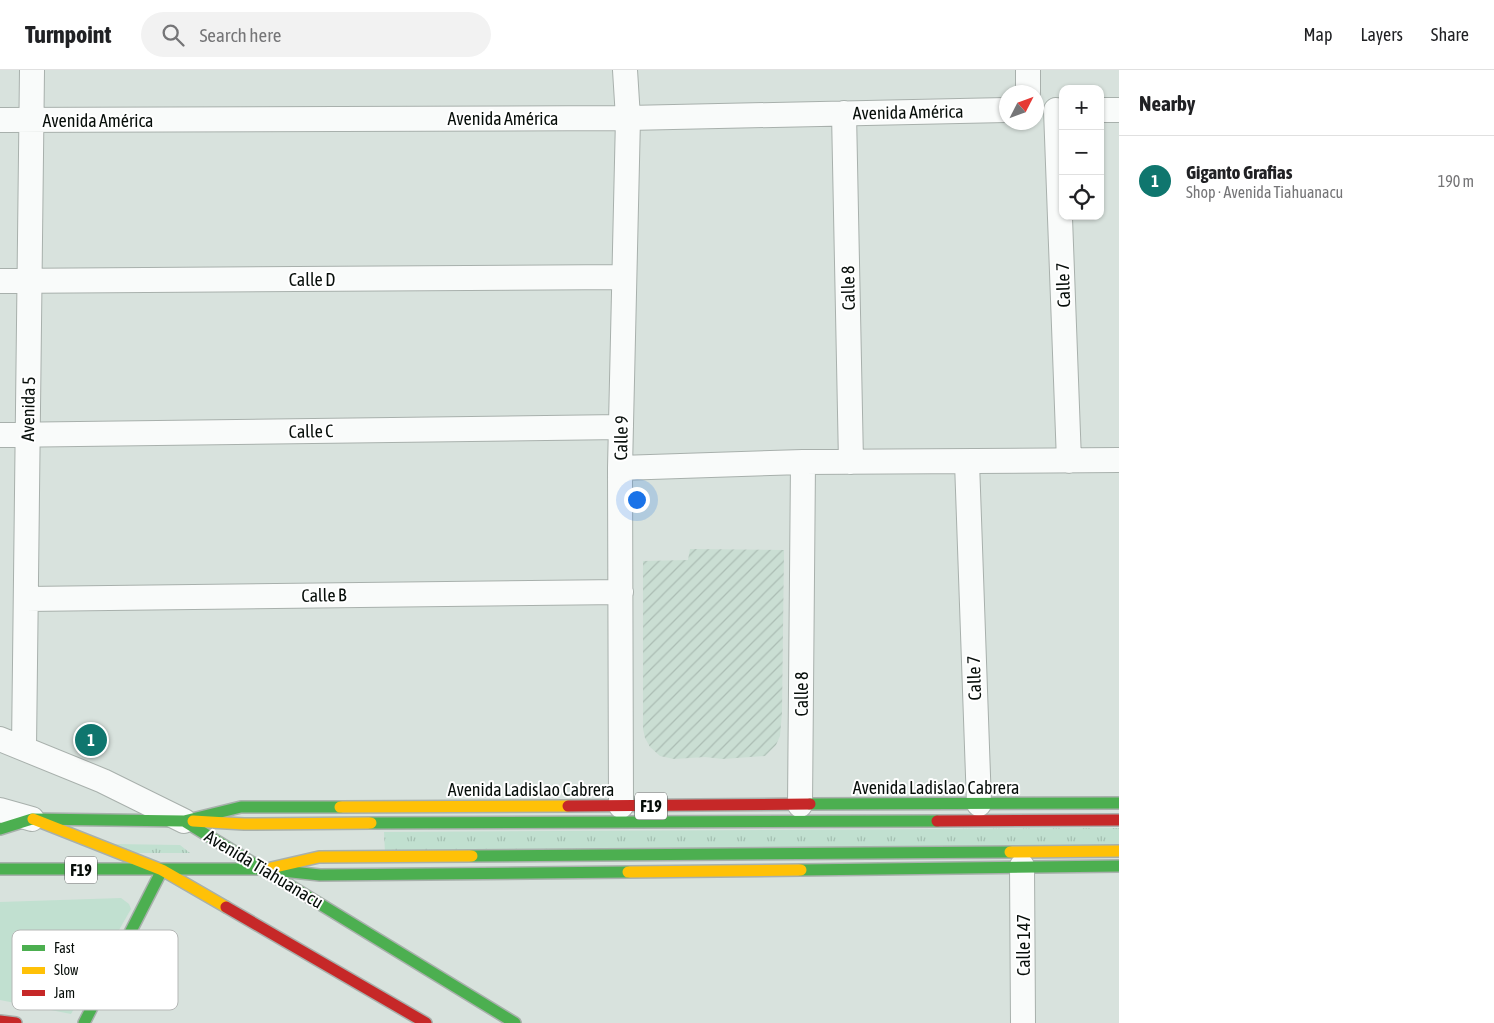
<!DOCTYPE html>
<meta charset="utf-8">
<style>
body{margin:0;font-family:"Asap Condensed",sans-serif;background:#f2f2f2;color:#202124}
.controls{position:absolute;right:15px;top:15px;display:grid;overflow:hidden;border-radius:10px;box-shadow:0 1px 4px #0004}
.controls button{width:45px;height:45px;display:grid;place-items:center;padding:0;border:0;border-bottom:1px solid #e0e0e0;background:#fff;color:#202124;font:25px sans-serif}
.compass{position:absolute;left:999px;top:15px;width:45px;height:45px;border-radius:50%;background:#fff;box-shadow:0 1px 4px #0004;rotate:48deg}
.you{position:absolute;left:636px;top:429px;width:18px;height:18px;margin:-12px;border:4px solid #fff;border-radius:50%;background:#1a73e8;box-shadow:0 0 0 8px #1a73e833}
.badge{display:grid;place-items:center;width:32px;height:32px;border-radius:50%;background:#0f766e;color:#fff;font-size:16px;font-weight:700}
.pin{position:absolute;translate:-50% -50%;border:2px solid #fff;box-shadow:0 1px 5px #0006}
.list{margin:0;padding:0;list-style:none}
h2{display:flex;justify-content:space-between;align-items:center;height:65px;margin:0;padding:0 20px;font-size:21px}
h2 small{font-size:16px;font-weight:400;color:#757577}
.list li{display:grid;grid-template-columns:32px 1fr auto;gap:15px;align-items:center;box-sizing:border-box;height:90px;padding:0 20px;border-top:1px solid #e0e0e0}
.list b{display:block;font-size:19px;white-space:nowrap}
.list p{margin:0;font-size:16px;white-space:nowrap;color:#757577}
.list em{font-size:16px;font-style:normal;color:#757577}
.icon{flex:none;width:28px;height:28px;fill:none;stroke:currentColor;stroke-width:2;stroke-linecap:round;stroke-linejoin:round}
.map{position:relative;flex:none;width:1119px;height:953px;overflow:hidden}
header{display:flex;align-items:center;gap:30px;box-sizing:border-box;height:70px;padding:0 25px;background:#fff;border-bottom:1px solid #e0e0e0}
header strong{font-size:24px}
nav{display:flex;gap:28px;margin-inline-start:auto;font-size:18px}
.search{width:350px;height:45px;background:#f2f2f2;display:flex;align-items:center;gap:12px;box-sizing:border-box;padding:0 18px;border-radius:28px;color:#757577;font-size:19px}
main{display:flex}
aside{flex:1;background:#fff}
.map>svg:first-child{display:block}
.industrial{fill:url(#industrial-furrows)}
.grass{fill:url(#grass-tufts)}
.green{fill:#c1e0d0}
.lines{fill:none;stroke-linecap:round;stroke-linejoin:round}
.street-casing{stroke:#a8b0ac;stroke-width:26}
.fast-casing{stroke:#a8b0ac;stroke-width:14}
.slow-casing{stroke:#a8b0ac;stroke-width:14}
.jam-casing{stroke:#a8b0ac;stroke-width:14}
.street{stroke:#f9fbfa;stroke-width:24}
.fast{stroke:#4caf50;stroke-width:11}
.slow{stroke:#ffc107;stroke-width:11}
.jam{stroke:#c62828;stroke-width:11}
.labels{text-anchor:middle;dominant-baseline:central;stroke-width:4;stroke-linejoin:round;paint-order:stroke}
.shield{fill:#fff;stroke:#515654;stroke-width:1}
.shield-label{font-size:16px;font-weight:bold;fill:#070e0a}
.street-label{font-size:18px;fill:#070e0a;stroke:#fff}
.key{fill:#fff;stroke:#b5b7b6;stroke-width:1}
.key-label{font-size:14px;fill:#070e0a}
</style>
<header>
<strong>Turnpoint</strong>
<div class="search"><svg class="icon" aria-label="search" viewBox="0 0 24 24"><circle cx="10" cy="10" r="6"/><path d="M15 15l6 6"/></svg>Search here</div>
<nav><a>Map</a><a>Layers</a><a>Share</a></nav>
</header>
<main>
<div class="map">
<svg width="1119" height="953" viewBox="0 0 1119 953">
<defs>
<pattern id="industrial-furrows" width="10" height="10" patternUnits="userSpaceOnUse" patternTransform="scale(1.25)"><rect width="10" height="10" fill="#caded3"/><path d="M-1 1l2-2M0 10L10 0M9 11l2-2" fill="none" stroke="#acbdb4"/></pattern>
<pattern id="grass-tufts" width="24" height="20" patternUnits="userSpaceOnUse" patternTransform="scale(1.25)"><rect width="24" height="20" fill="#c1e0d0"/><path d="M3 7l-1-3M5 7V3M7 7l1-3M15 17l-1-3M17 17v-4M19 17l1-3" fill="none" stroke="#a4bfb1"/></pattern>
</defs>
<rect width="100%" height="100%" fill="#d8e2dd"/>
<!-- industrial -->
<path class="industrial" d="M 690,479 L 784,480 L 782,643 L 780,666 L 776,675 L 765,686 L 723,689 L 705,687 L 674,689 L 660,686 L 650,677 L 645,668 L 643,659 L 643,491 L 688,490 Z"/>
<!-- grass -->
<path class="grass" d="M 1119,758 L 1119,777 L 385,783 L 384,762 Z
M 113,774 L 180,775 L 190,783 L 128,783 Z"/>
<!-- green -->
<path class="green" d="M 121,828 L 129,834 L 131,839 L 71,944 L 0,930 L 0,832 Z"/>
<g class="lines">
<defs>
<path id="street" d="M 1028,0 L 1028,22
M 1056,40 L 1069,391
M 1100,40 L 1119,40
M 844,43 L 851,392
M 0,50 L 628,48 L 1006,40
M 0,211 L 624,207
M 0,365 L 621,357
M 967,392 L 979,734
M 620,398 L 803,392 L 1119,390
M 26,529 L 621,522
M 0,669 L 103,711 L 184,751
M 24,678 L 32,0
M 800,735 L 803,392
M 621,736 L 620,398 L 628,48 L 625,0
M 0,740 L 32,749
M 1022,796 L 1023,953"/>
<path id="fast" d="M 810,734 L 1119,733
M 184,751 L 515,953
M 371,753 L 937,751
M 0,759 L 32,749 L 184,751 L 241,737 L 340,737
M 472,786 L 1010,782
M 0,799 L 264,799 L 320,805 L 628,802
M 801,800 L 1119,796
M 84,953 L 162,800"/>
<path id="slow" d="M 340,737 L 568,736
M 33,749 L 162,800 L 226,837
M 193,751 L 244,754 L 371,753
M 1010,782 L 1119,781
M 271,798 L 319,787 L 472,786
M 628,802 L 801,800"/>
<path id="jam" d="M 568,736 L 810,734
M 937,751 L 1119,750
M 226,837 L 426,953
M 0,951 L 16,953"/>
</defs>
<!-- street casing -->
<use href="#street" class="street-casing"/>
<!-- fast casing -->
<use href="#fast" class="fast-casing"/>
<!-- slow casing -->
<use href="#slow" class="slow-casing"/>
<!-- jam casing -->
<use href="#jam" class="jam-casing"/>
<!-- street -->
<use href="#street" class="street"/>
<!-- fast -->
<use href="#fast" class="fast"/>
<!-- slow -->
<use href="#slow" class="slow"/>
<!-- jam -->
<use href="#jam" class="jam"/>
</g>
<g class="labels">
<!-- shield labels -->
<g class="shield">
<rect x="635" y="722.5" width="32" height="27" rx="4"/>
<rect x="65" y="786.5" width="32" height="27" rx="4"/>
</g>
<g class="shield-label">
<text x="651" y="736">F19</text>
<text x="81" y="800">F19</text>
</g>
<!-- street labels -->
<g class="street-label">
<text transform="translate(908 42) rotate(-1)">Avenida América</text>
<text x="503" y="48">Avenida América</text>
<text x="98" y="50">Avenida América</text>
<text x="312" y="209">Calle D</text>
<text transform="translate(1063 215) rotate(-92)">Calle 7</text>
<text transform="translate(848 218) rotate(-91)">Calle 8</text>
<text transform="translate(28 339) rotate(-89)">Avenida 5</text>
<text transform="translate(311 361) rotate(-1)">Calle C</text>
<text transform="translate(621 368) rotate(-89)">Calle 9</text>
<text transform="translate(324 525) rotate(-1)">Calle B</text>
<text transform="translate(974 608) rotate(-92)">Calle 7</text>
<text transform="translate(801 624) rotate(-90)">Calle 8</text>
<text x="936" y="717">Avenida Ladislao Cabrera</text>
<text x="531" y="719">Avenida Ladislao Cabrera</text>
<text transform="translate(264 799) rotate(31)">Avenida Tiahuanacu</text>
<text transform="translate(1023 875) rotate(-90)">Calle 147</text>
</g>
</g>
<!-- legend -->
<rect x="12" y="860" width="166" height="80" rx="8" class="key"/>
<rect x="22" y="875" width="23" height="6" fill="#4caf50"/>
<rect x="22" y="897" width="23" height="7" fill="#ffc107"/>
<rect x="22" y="920" width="23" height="6" fill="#c62828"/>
<g class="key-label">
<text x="54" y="883">Fast</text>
<text x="54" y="905">Slow</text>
<text x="54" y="928">Jam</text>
</g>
</svg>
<div class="controls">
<button>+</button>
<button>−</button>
<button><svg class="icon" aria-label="locate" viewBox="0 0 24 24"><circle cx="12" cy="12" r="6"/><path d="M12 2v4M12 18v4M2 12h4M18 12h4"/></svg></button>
</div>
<svg class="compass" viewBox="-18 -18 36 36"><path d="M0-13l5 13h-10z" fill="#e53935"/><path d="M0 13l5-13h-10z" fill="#757577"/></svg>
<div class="you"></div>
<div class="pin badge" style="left:91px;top:670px">1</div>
</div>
<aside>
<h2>Nearby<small></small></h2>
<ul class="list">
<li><span class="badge">1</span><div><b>Giganto Grafias</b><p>Shop · Avenida Tiahuanacu</p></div><em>190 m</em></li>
</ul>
</aside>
</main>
